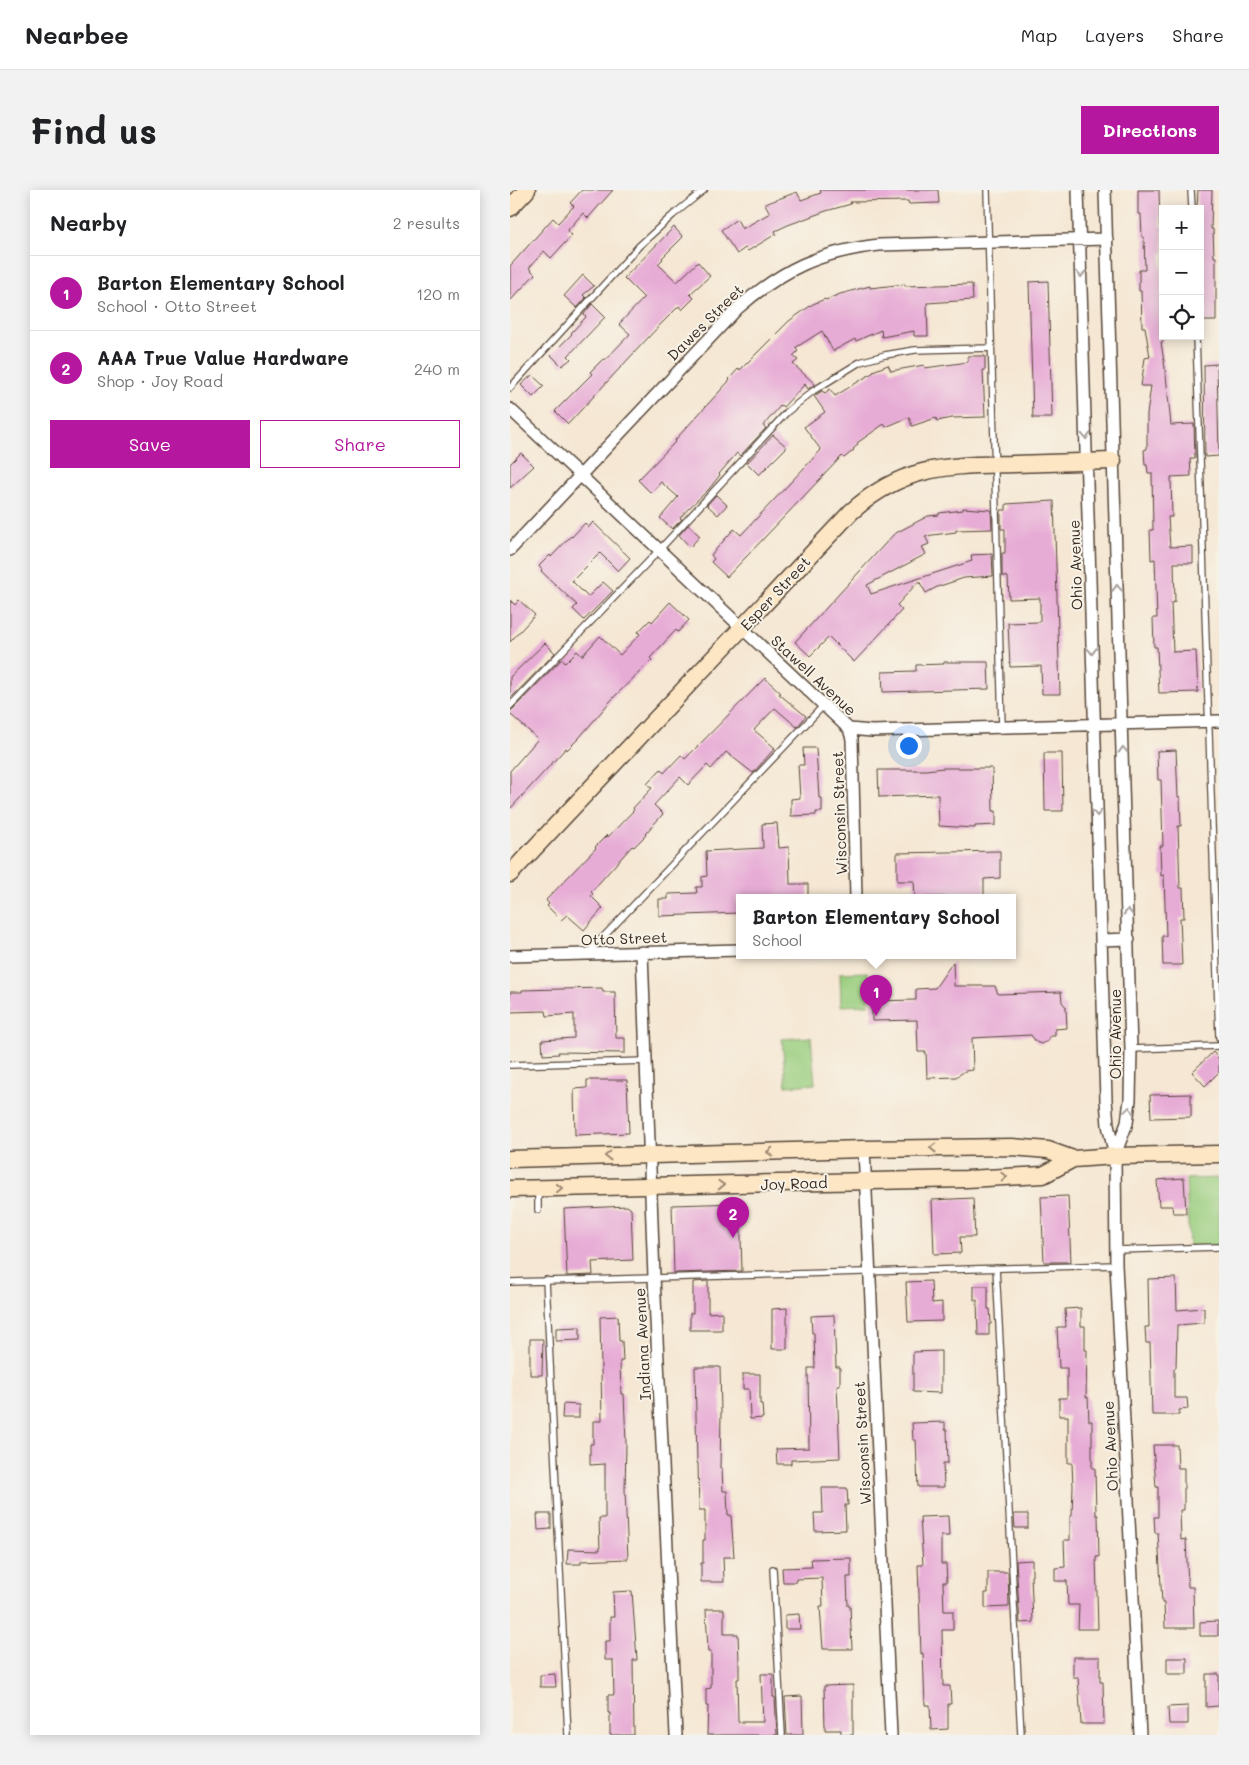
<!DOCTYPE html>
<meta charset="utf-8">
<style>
body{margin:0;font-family:Mali,sans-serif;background:#f2f2f2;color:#202124}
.controls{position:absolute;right:15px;top:15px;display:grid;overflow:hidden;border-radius:0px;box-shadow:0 2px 12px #0003}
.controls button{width:45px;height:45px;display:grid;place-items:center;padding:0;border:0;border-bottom:1px solid #e0e0e0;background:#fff;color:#202124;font:25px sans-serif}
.you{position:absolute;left:398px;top:555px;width:18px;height:18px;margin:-12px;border:4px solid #fff;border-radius:50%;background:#1a73e8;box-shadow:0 0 0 8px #1a73e833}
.badge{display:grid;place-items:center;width:32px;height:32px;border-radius:50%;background:#b5179e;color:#fff;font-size:16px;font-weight:700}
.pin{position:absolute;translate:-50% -41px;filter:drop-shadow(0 1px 2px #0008)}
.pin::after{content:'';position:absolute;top:26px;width:18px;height:15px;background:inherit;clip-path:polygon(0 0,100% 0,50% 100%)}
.popup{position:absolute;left:226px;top:704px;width:280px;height:65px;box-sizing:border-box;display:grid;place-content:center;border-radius:0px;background:#fff;filter:drop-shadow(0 1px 4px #0005);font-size:16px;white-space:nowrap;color:#757577}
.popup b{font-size:19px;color:#202124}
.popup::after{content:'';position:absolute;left:50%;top:100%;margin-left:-10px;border:10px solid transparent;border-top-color:#fff}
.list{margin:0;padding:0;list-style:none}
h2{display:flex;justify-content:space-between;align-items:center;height:65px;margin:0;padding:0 20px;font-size:21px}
h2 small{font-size:16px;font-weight:400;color:#757577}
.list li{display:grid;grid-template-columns:32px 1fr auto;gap:15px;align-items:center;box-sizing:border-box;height:75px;padding:0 20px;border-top:1px solid #e0e0e0}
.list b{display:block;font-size:19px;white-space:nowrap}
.list p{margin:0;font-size:16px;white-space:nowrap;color:#757577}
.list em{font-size:16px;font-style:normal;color:#757577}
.actions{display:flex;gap:10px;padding:15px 20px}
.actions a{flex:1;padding:11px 0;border:1px solid #b5179e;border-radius:0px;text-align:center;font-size:18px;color:#b5179e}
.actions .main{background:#b5179e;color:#fff}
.icon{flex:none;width:28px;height:28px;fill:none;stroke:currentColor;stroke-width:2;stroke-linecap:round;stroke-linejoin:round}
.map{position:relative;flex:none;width:709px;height:1545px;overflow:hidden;border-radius:0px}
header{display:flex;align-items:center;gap:30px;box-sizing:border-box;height:70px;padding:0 25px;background:#fff;border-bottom:1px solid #e0e0e0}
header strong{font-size:24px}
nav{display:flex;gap:28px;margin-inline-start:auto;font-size:18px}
.intro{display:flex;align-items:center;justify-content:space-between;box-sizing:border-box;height:120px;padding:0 30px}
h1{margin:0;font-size:35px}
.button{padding:12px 22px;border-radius:0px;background:#b5179e;color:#fff;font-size:18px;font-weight:700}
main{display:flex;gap:30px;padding:0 30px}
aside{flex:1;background:#fff;border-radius:0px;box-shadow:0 2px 12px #0003}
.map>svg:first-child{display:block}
.green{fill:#99cd7e;stroke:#6a7c4e}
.building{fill:#e7acd6}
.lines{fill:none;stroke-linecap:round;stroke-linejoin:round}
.lane-casing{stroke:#574639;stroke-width:8}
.street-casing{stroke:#574639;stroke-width:14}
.secondary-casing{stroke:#574639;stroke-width:19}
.lane{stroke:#fff;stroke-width:5.5}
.street{stroke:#fff;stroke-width:11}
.secondary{stroke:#fce6c4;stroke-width:16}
.oneway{stroke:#a79f9a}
.oneway2{stroke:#9c8871}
.labels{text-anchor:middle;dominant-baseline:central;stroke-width:4;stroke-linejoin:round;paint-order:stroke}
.street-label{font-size:15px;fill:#3b2a1e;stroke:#f7f3e8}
</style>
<header>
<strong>Nearbee</strong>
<nav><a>Map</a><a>Layers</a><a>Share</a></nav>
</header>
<div class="intro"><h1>Find us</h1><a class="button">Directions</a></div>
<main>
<aside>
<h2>Nearby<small>2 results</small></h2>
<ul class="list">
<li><span class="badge">1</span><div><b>Barton Elementary School</b><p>School · Otto Street</p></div><em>120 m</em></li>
<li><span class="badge">2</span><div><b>AAA True Value Hardware</b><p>Shop · Joy Road</p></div><em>240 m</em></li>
</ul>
<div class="actions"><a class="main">Save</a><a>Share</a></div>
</aside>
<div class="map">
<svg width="709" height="1545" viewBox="0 0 709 1545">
<rect width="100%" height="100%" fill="#f7f3e8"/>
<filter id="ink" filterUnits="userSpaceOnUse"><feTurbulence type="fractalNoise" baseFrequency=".02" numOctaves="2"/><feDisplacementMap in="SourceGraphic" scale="10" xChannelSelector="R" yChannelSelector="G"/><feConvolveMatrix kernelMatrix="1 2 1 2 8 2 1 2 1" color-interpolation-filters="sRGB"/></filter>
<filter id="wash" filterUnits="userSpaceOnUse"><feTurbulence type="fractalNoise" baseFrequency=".0096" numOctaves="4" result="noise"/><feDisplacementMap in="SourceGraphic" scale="20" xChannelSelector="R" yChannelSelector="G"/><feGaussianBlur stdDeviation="1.12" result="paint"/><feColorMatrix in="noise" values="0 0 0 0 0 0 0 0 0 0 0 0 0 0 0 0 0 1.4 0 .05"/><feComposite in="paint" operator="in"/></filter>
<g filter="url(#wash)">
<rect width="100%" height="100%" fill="#f5e7d3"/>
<!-- green -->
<path class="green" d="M 358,782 L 359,815 L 331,816 L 330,783 Z
M 301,847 L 305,894 L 276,896 L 272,849 Z
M 709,988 L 709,1055 L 679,1056 L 676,989 Z"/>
<g id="blocks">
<!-- building -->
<path class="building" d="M 72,0 L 103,0 L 78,28 L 73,23 L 57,41 L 62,45 L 41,68 L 34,61 L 19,78 L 25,84 L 0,111 L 0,76 L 43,28 L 48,33 L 64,16 L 60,13 Z
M 310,0 L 428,0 L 429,13 L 399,14 L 398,11 L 340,12 L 341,14 L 316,21 L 278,35 L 265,41 L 266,44 L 238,61 L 235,58 L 227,64 L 211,40 L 227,29 L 232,39 L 260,23 L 255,14 L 287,2 L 291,10 L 311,3 Z
M 628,0 L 649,0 L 650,36 L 653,36 L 653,63 L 651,63 L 653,152 L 651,152 L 656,185 L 661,235 L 684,234 L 685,268 L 680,268 L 681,286 L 661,287 L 662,327 L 658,327 L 660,357 L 683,356 L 683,373 L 664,373 L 665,412 L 661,413 L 663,462 L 686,461 L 688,502 L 649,503 L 647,457 L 644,457 L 643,428 L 647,428 L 645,369 L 641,370 L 640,340 L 643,340 L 642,283 L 638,283 L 637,275 L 635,275 L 634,260 L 637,259 L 637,224 L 641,196 L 631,196 L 635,168 L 640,167 L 635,137 L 632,137 L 631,101 L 629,101 L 629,80 L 635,80 L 634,47 L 632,47 L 631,24 L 628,24 Z
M 688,0 L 702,0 L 701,39 L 703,39 L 704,67 L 706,67 L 706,131 L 692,131 L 690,19 L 687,19 Z
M 164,37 L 173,47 L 152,68 L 153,69 L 148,74 L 167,92 L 188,72 L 200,86 L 180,104 L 184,108 L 172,120 L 169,116 L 149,136 L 58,234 L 45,221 L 82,184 L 80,182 L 93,169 L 95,170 L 120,144 L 109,134 L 134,108 L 114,88 Z
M 73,85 L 84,96 L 73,105 L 76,108 L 67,118 L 54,106 Z
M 538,91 L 542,228 L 523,228 L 519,92 Z
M 395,94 L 395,96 L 462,94 L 463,110 L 417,113 L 418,146 L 404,146 L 404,141 L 372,147 L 371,140 L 346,151 L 345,149 L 323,161 L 312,141 L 285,158 L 288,161 L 283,166 L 288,170 L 283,174 L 305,194 L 298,199 L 295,194 L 273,217 L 271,215 L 253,236 L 256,238 L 230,266 L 227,263 L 209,284 L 210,285 L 199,299 L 178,319 L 170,328 L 172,329 L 162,339 L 150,328 L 168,307 L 151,292 L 141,303 L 128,290 L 166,251 L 165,250 L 220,190 L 219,189 L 229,178 L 230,180 L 279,131 L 303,114 L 315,109 L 316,110 L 330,104 L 360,96 L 360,98 Z
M 82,114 L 95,127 L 58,166 L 61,169 L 52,176 L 41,165 L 62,144 L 61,143 L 76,127 L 74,124 Z
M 458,166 L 475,166 L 475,180 L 473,180 L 475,227 L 442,228 L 427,231 L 426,228 L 402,236 L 399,227 L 376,237 L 374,234 L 347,253 L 348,255 L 343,259 L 344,260 L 334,268 L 332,266 L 217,387 L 201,372 L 204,369 L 201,365 L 224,339 L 231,345 L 311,260 L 294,237 L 315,222 L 304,206 L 306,205 L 312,201 L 315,203 L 320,199 L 325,206 L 364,182 L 363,181 L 378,175 L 381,181 L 414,175 L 415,178 L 458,172 Z
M 707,174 L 709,266 L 695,267 L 694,175 Z
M 22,185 L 34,196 L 23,207 L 11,195 Z
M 263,245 L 277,257 L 249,285 L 237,273 Z
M 11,263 L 24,276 L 0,298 L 0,274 Z
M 206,305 L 217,315 L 208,325 L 197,315 Z
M 544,311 L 550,504 L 532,504 L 531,476 L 500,477 L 498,433 L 530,432 L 530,408 L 499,409 L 498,387 L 492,386 L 492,363 L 495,363 L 495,339 L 491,339 L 491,320 L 496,320 L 496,314 Z
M 453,318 L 481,320 L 482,339 L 446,340 L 446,342 L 415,346 L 419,354 L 412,357 L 416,364 L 357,395 L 361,404 L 462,371 L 461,365 L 482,364 L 483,386 L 454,388 L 427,397 L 416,403 L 409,391 L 387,415 L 392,420 L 344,472 L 319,447 L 300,466 L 285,452 L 384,344 L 418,326 L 429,325 L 429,323 L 453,320 Z
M 83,332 L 120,368 L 108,381 L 90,363 L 62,391 L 78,407 L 93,392 L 103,401 L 74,430 L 63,419 L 67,415 L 31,381 L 32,380 L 29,376 L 40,365 L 41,367 L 61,346 L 62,347 L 75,333 L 79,337 Z
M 178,335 L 190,346 L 180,357 L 169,345 Z
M 0,410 L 5,415 L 9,410 L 25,425 L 0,452 Z
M 160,412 L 179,430 L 168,442 L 166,440 L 140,468 L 142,470 L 104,507 L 69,548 L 57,560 L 56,558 L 0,619 L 0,581 L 28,549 L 0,524 L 0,521 L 3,519 L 52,469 L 55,473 L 67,461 L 72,466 L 90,446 L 110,465 L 130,444 L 128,442 L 140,430 L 142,432 Z
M 35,453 L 45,463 L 0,509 L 0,487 Z
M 434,472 L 478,472 L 479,499 L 373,502 L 372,482 L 406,481 L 406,475 L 434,474 Z
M 255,488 L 271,503 L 269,504 L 296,526 L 287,537 L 265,518 L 244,540 L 265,558 L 243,583 L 216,562 L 201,579 L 197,575 L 178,595 L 170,587 L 144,615 L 153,624 L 135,644 L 136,645 L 124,657 L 122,656 L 81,702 L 83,704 L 81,706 L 93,718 L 74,740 L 57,725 L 51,730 L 37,716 L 39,714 L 36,710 L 86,658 L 85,657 L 97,645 L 98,647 L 124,620 L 123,618 L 142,598 L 137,594 L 151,579 L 154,583 L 171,565 L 175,569 Z
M 293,558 L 306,558 L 309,608 L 312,608 L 312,622 L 306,622 L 306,625 L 281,626 L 281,609 L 290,608 L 288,575 L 294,575 Z
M 666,560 L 668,607 L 670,607 L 671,636 L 668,636 L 670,698 L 673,698 L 674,728 L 670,728 L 672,775 L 653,775 L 652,746 L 656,746 L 654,685 L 651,686 L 650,656 L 653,656 L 651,590 L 648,590 L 647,561 Z
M 534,563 L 552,563 L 553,621 L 535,621 Z
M 433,578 L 482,578 L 483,621 L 486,621 L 486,635 L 465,636 L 465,638 L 429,636 L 428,605 L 369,607 L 368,580 L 416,580 Z
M 267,633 L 269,658 L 279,657 L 280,694 L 298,694 L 298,707 L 227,707 L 228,723 L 149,726 L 149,709 L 158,709 L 158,704 L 187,703 L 186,697 L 192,697 L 192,687 L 197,686 L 196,661 L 253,658 L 252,634 Z
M 490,661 L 490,688 L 474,689 L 474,707 L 405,707 L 404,691 L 387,691 L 387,663 Z
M 443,772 L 444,796 L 485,796 L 488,804 L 551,802 L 552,812 L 556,817 L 557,838 L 545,839 L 545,846 L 540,846 L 538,851 L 531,854 L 526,852 L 521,845 L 462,848 L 463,880 L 455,881 L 446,887 L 417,888 L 416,862 L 408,862 L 407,830 L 362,831 L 362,811 L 406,810 L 406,799 L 425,798 Z
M 92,798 L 93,802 L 105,802 L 106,848 L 115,848 L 115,863 L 48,862 L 49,864 L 33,865 L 32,850 L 64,848 L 64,824 L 37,826 L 36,821 L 0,822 L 0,802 L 12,802 L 12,800 Z
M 703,862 L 709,869 L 709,882 L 695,896 L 682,882 Z
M 77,890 L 117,890 L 119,943 L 65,945 L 64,899 L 77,898 Z
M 681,904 L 681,927 L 641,928 L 640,905 Z
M 674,988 L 676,1023 L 663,1023 L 662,1016 L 649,1016 L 647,990 Z
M 558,1006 L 561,1072 L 534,1072 L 531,1007 Z
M 463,1008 L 465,1047 L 450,1047 L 451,1063 L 424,1064 L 422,1010 Z
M 230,1013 L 232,1081 L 164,1083 L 162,1015 Z
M 117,1016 L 121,1019 L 123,1070 L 82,1072 L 83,1085 L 57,1086 L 54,1019 Z
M 666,1088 L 667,1120 L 694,1118 L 694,1133 L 667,1135 L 666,1178 L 664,1178 L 664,1208 L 677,1208 L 678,1219 L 669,1220 L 669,1225 L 642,1225 L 640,1153 L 636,1153 L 635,1137 L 639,1137 L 638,1089 Z
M 198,1091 L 198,1123 L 212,1122 L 212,1140 L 180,1140 L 180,1123 L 183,1123 L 183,1092 Z
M 421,1091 L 422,1113 L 432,1112 L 432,1131 L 398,1132 L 396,1092 Z
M 464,1096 L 478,1096 L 478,1119 L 480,1119 L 481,1134 L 479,1134 L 479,1145 L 468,1145 L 467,1110 L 464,1110 Z
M 277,1118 L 277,1159 L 262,1159 L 262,1119 Z
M 571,1118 L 571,1136 L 575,1136 L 575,1160 L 577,1160 L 576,1208 L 578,1207 L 579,1231 L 582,1231 L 582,1278 L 585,1278 L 586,1325 L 588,1325 L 589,1367 L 586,1367 L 588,1439 L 568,1439 L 569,1415 L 558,1415 L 557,1391 L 545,1391 L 545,1378 L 555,1377 L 554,1350 L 560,1350 L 560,1326 L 562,1326 L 563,1296 L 562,1273 L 558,1273 L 558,1226 L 549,1226 L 549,1208 L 557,1208 L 557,1178 L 549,1178 L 547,1137 L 556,1137 L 555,1119 Z
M 324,1125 L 326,1177 L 330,1177 L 330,1195 L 327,1195 L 330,1268 L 281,1270 L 281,1274 L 267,1274 L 266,1259 L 299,1258 L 298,1178 L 305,1178 L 304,1143 L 302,1143 L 301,1126 Z
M 108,1126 L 109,1151 L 112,1151 L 113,1171 L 110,1171 L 111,1204 L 114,1204 L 116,1253 L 115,1300 L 118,1369 L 71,1371 L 71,1374 L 57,1374 L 58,1359 L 90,1360 L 89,1328 L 95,1328 L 95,1274 L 80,1275 L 80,1254 L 83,1254 L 83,1231 L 92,1231 L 90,1127 Z
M 70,1137 L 70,1150 L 46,1151 L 46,1138 Z
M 20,1149 L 33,1149 L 32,1185 L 20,1185 Z
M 431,1161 L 431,1203 L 403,1202 L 403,1162 Z
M 185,1177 L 210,1177 L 211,1223 L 210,1278 L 212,1278 L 213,1301 L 217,1301 L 218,1325 L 221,1325 L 224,1367 L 213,1367 L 214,1392 L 191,1392 L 191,1373 L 193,1373 L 193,1350 L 195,1350 L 195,1320 L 189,1320 L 188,1273 L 187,1273 Z
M 233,1184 L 250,1184 L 250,1214 L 252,1214 L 253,1228 L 240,1229 L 239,1199 L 233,1199 Z
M 53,1214 L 69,1215 L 69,1228 L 52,1228 Z
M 435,1232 L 435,1240 L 437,1240 L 438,1273 L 433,1273 L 434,1297 L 408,1297 L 406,1250 L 403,1250 L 402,1233 Z
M 643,1255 L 667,1255 L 668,1278 L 674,1278 L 674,1320 L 670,1320 L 671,1350 L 676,1349 L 678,1397 L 683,1397 L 684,1438 L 655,1438 L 654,1413 L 652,1413 L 648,1343 L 645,1343 L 644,1327 L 648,1327 L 648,1297 L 646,1297 Z
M 312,1298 L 337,1298 L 338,1315 L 335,1315 L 336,1340 L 305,1341 L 304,1323 L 313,1323 Z
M 27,1324 L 41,1324 L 41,1339 L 28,1340 Z
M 504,1324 L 518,1324 L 518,1338 L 505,1338 Z
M 438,1326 L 439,1346 L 431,1346 L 431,1374 L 436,1374 L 437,1392 L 433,1392 L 434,1421 L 443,1421 L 443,1440 L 432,1440 L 433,1496 L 440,1496 L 441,1514 L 438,1514 L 438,1539 L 421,1540 L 420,1515 L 415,1515 L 413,1463 L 411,1464 L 408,1375 L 413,1375 L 410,1327 Z
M 341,1368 L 341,1387 L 337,1387 L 338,1416 L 340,1416 L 342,1459 L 313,1459 L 310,1417 L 313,1417 L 312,1388 L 286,1389 L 286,1392 L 273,1392 L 272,1378 L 302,1377 L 301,1369 Z
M 522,1370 L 522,1386 L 521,1386 L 523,1432 L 510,1433 L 506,1371 Z
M 478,1382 L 498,1382 L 499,1417 L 475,1418 L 475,1403 L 478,1403 Z
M 122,1401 L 127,1470 L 123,1470 L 124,1545 L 100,1545 L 100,1523 L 98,1523 L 98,1505 L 104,1505 L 103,1470 L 95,1470 L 95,1451 L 100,1451 L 100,1427 L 104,1427 L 103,1402 Z
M 196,1419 L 214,1419 L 214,1444 L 228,1444 L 229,1472 L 229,1489 L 227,1489 L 228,1532 L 253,1532 L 251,1484 L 263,1484 L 263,1507 L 265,1507 L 267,1545 L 197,1545 L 198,1516 L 196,1516 L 196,1499 L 201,1498 L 201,1462 L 198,1462 Z
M 289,1424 L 290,1439 L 275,1439 L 275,1425 Z
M 708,1431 L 708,1446 L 690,1446 L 690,1432 Z
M 563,1467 L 590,1467 L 590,1492 L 593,1492 L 594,1534 L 571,1534 L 568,1487 L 563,1487 Z
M 657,1468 L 677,1468 L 677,1484 L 657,1484 Z
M 45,1484 L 46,1497 L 30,1497 L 30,1485 Z
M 696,1484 L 709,1484 L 709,1516 L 696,1517 Z
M 343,1495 L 343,1545 L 331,1545 L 331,1540 L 315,1540 L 314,1496 Z
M 292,1506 L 293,1545 L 277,1545 L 275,1507 Z
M 678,1516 L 678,1534 L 659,1534 L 658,1517 Z"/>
</g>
</g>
<g filter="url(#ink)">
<use href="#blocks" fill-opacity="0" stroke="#574639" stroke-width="1"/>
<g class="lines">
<defs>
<path id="lane" d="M 477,0 L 492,537
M 681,0 L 682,19
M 686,146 L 709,847
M 0,198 L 129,56 L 163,25 L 194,0
M 0,516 L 139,371 L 277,222 L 303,201 L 350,172 L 375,165 L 405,160 L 481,158
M 78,763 L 314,515
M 621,859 L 709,856
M 0,875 L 136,871
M 28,1020 L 28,1001
M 606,1060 L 709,1057
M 486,1078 L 511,1545
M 36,1090 L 58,1545
M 0,1092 L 606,1075
M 263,1379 L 272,1545"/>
<path id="street" d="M 568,0 L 596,910 L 598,935 L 605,966 L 606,1075 L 630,1545
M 595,0 L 621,859 L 620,910 L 617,933 L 605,965
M 0,219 L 339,539 L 362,541 L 709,531
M 0,360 L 228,118 C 273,79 309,62 369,55 L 597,49
M 339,539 L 342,549 L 346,707
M 591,750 L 619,749
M 132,762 L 144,1087 L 166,1545
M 0,766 L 230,760
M 354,959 L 381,1545"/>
<path id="secondary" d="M 0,18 L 17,0
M 0,684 L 341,322 C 394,274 438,276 504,274 C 537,273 570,272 603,271
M 0,969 L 354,959 L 502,957 L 538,960 L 563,969
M 0,999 L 456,989 L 533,985 L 563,969 L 605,966 L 709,964"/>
</defs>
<!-- lane casing -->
<use href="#lane" class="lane-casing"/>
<!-- street casing -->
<use href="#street" class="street-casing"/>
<!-- secondary casing -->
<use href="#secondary" class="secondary-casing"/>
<!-- lane -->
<use href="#lane" class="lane"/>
<!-- street -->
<use href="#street" class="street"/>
<!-- secondary -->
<use href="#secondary" class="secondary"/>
</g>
<!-- one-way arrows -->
<defs><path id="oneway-chevron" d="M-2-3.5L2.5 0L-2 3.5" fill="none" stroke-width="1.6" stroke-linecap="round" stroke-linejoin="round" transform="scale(1.25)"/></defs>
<g class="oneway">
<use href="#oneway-chevron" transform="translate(571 84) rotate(88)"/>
<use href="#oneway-chevron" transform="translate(576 246) rotate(88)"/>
<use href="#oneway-chevron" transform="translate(607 398) rotate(-92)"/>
<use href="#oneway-chevron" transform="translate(582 461) rotate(88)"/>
<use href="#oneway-chevron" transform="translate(613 560) rotate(-92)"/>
<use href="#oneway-chevron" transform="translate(587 623) rotate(88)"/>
<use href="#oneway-chevron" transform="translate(618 722) rotate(-92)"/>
<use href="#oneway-chevron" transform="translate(619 920) rotate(-82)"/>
</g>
<g class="oneway2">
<use href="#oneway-chevron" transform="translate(423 958) rotate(179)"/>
<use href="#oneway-chevron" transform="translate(260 962) rotate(178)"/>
<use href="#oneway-chevron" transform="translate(98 966) rotate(179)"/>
<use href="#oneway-chevron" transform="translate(494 987) rotate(-3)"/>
<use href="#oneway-chevron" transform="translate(211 995) rotate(-2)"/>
<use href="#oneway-chevron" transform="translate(49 998) rotate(-1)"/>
</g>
</g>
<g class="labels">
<!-- street labels -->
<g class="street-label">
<text transform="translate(195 132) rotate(-45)">Dawes Street</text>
<text transform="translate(565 375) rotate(-92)">Ohio Avenue</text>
<text transform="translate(265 403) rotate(-47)">Esper Street</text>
<text transform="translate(304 485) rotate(43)">Stawell Avenue</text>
<text transform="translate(329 623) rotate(-92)">Wisconsin Street</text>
<text transform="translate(114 748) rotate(-2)">Otto Street</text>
<text transform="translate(605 844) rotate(-90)">Ohio Avenue</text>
<text transform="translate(284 993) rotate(-2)">Joy Road</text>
<text transform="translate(132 1154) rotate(-93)">Indiana Avenue</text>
<text transform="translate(352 1253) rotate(-93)">Wisconsin Street</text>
<text transform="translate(600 1256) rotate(-93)">Ohio Avenue</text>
</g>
</g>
</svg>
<div class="controls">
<button>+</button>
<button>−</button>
<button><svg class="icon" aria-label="locate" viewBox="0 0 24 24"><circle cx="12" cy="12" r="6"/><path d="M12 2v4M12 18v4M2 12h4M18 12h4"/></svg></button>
</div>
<div class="you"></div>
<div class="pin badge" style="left:366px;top:826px">1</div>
<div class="popup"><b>Barton Elementary School</b>School</div>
<div class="pin badge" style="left:223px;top:1048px">2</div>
</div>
</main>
